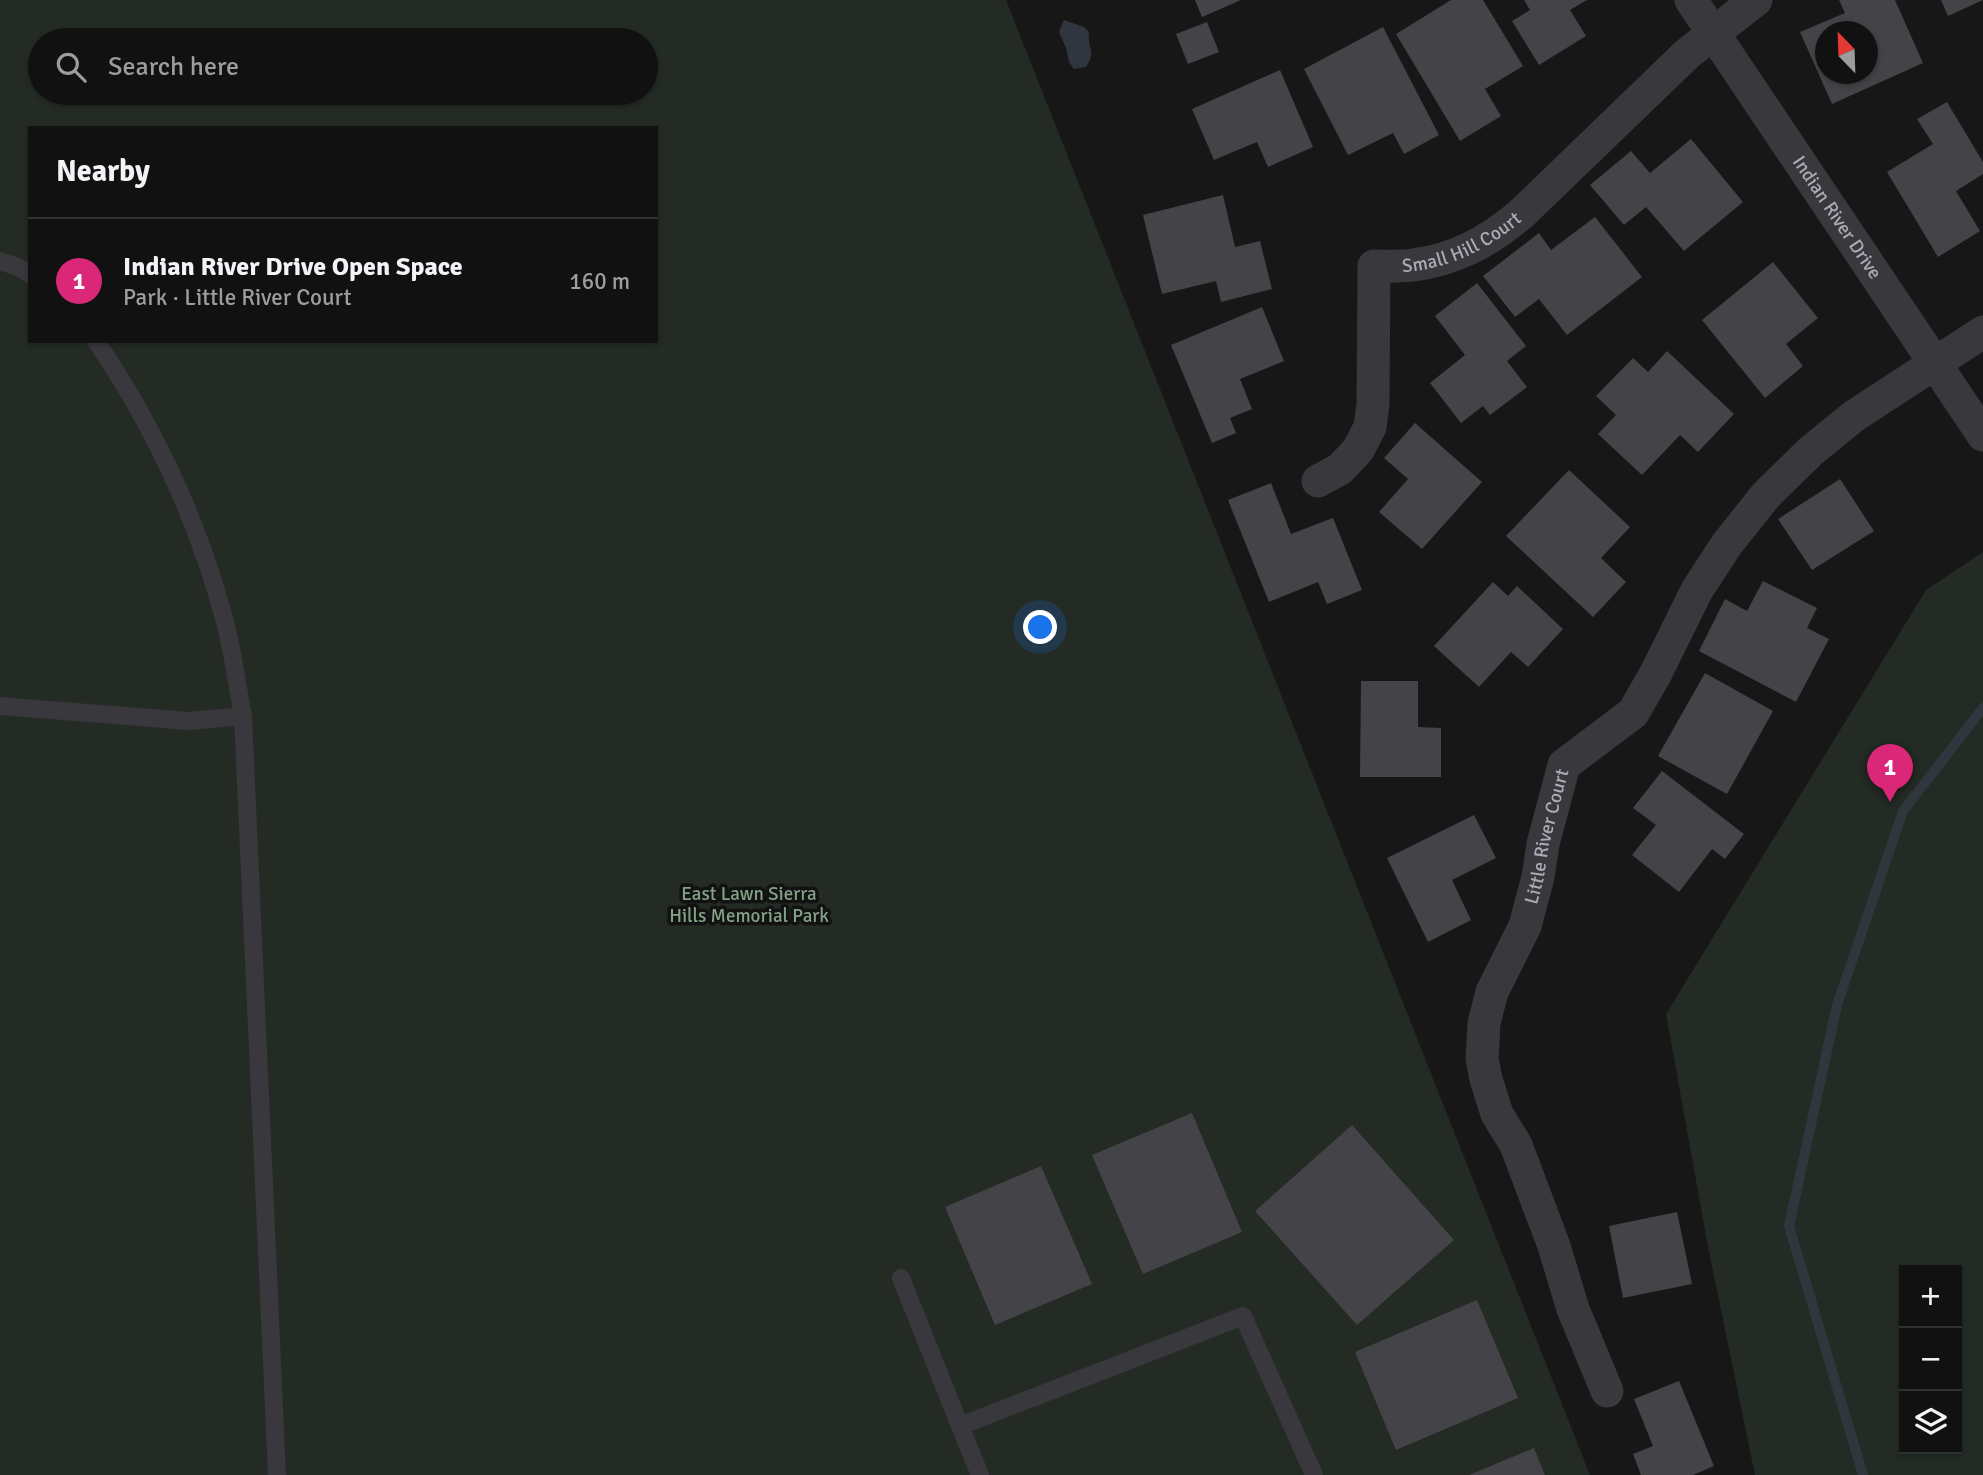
<!DOCTYPE html>
<meta charset="utf-8">
<style>
body{margin:0;font-family:Signika,sans-serif;background:#1a1a1b;color:#f1f3f6}
.controls{position:absolute;right:21px;bottom:21px;display:grid;overflow:hidden;border-radius:0px;box-shadow:0 2px 5px #0004}
.controls button{width:63px;height:63px;display:grid;place-items:center;padding:0;border:0;border-bottom:2px solid #303132;background:#111112;color:#f1f3f6;font:35px sans-serif}
.compass{position:absolute;left:1815px;top:21px;width:63px;height:63px;border-radius:50%;background:#111112;box-shadow:0 2px 5px #0004;rotate:337deg}
.you{position:absolute;left:1041px;top:628px;width:24px;height:24px;margin:-18px;border:5px solid #fff;border-radius:50%;background:#1a73e8;box-shadow:0 0 0 10px #1a73e833}
.badge{display:grid;place-items:center;width:46px;height:46px;border-radius:50%;background:#db2777;color:#fff;font-size:23px;font-weight:700}
.pin{position:absolute;translate:-50% -58px;filter:drop-shadow(0 2px 4px #0008)}
.pin::after{content:'';position:absolute;top:37px;width:24px;height:21px;background:inherit;clip-path:polygon(0 0,100% 0,50% 100%)}
.list{margin:0;padding:0;list-style:none}
h2{display:flex;justify-content:space-between;align-items:center;height:91px;margin:0;padding:0 28px;font-size:30px}
h2 small{font-size:23px;font-weight:400;color:#9c9d9f}
.list li{display:grid;grid-template-columns:46px 1fr auto;gap:21px;align-items:center;box-sizing:border-box;height:126px;padding:0 28px;border-top:2px solid #303132}
.list b{display:block;font-size:26px;white-space:nowrap}
.list p{margin:0;font-size:23px;white-space:nowrap;color:#9c9d9f}
.list em{font-size:23px;font-style:normal;color:#9c9d9f}
.icon{flex:none;width:38px;height:38px;fill:none;stroke:currentColor;stroke-width:2;stroke-linecap:round;stroke-linejoin:round}
.map{position:relative;flex:none;width:1983px;height:1475px;overflow:hidden}
.search{position:absolute;background:#111112;box-shadow:0 2px 5px #0004;left:28px;top:28px;width:630px;height:77px;display:flex;align-items:center;gap:18px;box-sizing:border-box;padding:0 24px;border-radius:38px;color:#9c9d9f;font-size:26px}
.panel{position:absolute;background:#111112;box-shadow:0 2px 5px #0004;left:28px;top:126px;width:630px;height:217px;border-radius:0px}
.map>svg:first-child{display:block}
.green{fill:#232b24;fill-rule:evenodd}
.water{fill:#30363d}
.lines{fill:none;stroke-linecap:round;stroke-linejoin:round}
.stream{stroke:#30363d;stroke-width:10}
.building{fill:#444448;fill-rule:evenodd}
.service{stroke:#38383d;stroke-width:18}
.minor{stroke:#38383d;stroke-width:33}
.labels{text-anchor:middle;dominant-baseline:central;stroke-width:7;stroke-linejoin:round;paint-order:stroke}
.street-label{font-size:19px;fill:#aaadb7;stroke:#121213}
.park-label{font-size:19px;fill:#83a187;stroke:#121213}
</style>
<div class="map">
<svg width="1983" height="1475" viewBox="0 0 1983 1475">
<rect width="100%" height="100%" fill="#171718"/>
<!-- green -->
<path class="green" d="M 0,0 L 1006,0 L 1590,1475 L 0,1475 ZM 40,40 L 646,40 L 646,93 L 40,93 ZM 30,128 L 656,128 L 656,341 L 30,341 Z
M 1983,552 L 1983,1475 L 1755,1475 L 1708,1247 L 1666,1014 L 1926,590 ZM 1904,1270 L 1957,1270 L 1957,1449 L 1904,1449 Z"/>
<!-- water -->
<path class="water" d="M 1064,20 L 1084,27 L 1089,32 C 1087,48 1097,52 1086,67 L 1074,69 L 1069,62 L 1066,48 L 1059,32 Z"/>
<g class="lines">
<!-- stream -->
<path class="stream" d="M 1863,1475 L 1789,1226 L 1837,1005 L 1903,811 L 1983,708"/>
</g>
<!-- building -->
<path class="building" d="M 1195,0 L 1241,0 L 1202,17 Z
M 1451,0 L 1483,0 L 1523,66 L 1485,89 L 1501,116 L 1460,141 L 1396,34 Z
M 1524,0 L 1587,0 L 1570,10 L 1586,36 L 1539,65 L 1512,21 L 1530,10 Z
M 1839,0 L 1895,0 L 1923,63 L 1832,104 L 1800,32 L 1845,13 ZM 1826,32 L 1868,32 L 1868,74 L 1826,74 Z
M 1941,0 L 1983,0 L 1948,16 Z
M 1207,22 L 1219,52 L 1188,64 L 1176,34 Z
M 1383,27 L 1439,135 L 1404,154 L 1393,133 L 1348,155 L 1304,69 Z
M 1280,70 L 1313,147 L 1268,167 L 1257,142 L 1214,160 L 1192,109 Z
M 1947,102 L 1983,162 L 1983,174 L 1956,191 L 1980,231 L 1938,257 L 1887,172 L 1933,144 L 1917,119 Z
M 1691,139 L 1743,202 L 1684,251 L 1646,207 L 1624,225 L 1590,185 L 1631,151 L 1650,173 Z
M 1223,195 L 1235,247 L 1260,241 L 1272,289 L 1221,302 L 1216,281 L 1162,294 L 1143,215 Z
M 1595,217 L 1642,277 L 1567,335 L 1539,299 L 1515,317 L 1483,276 L 1539,233 L 1551,250 Z
M 1773,262 L 1818,318 L 1786,344 L 1803,366 L 1765,398 L 1702,320 Z
M 1477,283 L 1526,346 L 1507,361 L 1527,387 L 1490,415 L 1483,406 L 1461,423 L 1430,383 L 1465,355 L 1435,316 Z
M 1262,307 L 1284,361 L 1240,379 L 1252,409 L 1230,418 L 1236,433 L 1212,443 L 1171,345 Z
M 1667,351 L 1734,414 L 1698,452 L 1680,435 L 1642,475 L 1598,434 L 1616,415 L 1596,396 L 1633,358 L 1648,372 Z
M 1415,423 L 1482,482 L 1422,549 L 1379,512 L 1408,479 L 1384,458 Z
M 1569,470 L 1630,527 L 1601,558 L 1626,582 L 1593,617 L 1506,536 Z
M 1840,479 L 1874,531 L 1812,570 L 1778,519 Z
M 1271,483 L 1291,534 L 1333,518 L 1362,590 L 1327,604 L 1318,582 L 1269,602 L 1228,500 Z
M 1763,581 L 1817,608 L 1807,628 L 1829,639 L 1796,702 L 1699,651 L 1725,599 L 1747,611 Z
M 1493,582 L 1508,596 L 1517,586 L 1563,629 L 1528,667 L 1511,652 L 1479,687 L 1434,646 Z
M 1705,673 L 1773,711 L 1727,794 L 1658,756 Z
M 1361,681 L 1418,681 L 1418,727 L 1441,728 L 1441,777 L 1360,777 Z
M 1662,771 L 1744,834 L 1725,859 L 1712,849 L 1679,892 L 1632,855 L 1656,825 L 1633,808 Z
M 1474,815 L 1496,858 L 1452,880 L 1471,920 L 1428,942 L 1387,858 Z
M 1192,1113 L 1242,1232 L 1143,1274 L 1092,1155 Z
M 1352,1125 L 1454,1240 L 1357,1325 L 1255,1211 Z
M 1041,1166 L 1092,1284 L 995,1325 L 945,1207 Z
M 1677,1212 L 1692,1284 L 1623,1298 L 1609,1226 Z
M 1477,1300 L 1518,1398 L 1396,1450 L 1355,1352 Z
M 1679,1381 L 1714,1466 L 1693,1475 L 1641,1475 L 1633,1454 L 1653,1446 L 1634,1399 Z
M 1534,1448 L 1545,1475 L 1469,1475 Z"/>
<g class="lines">
<!-- service -->
<path class="service" d="M 0,261 L 18,267 L 30,274
M 96,341 C 155,428 198,520 225,622 C 233,652 237,685 243,716 L 277,1475
M 0,706 L 188,721 L 243,716
M 901,1278 L 960,1426 L 1243,1316 L 1314,1475
M 960,1426 L 980,1475"/>
<!-- minor -->
<g class="minor">
<path id="s1" d="M 1691,0 L 1983,435"/>
<path id="s2" d="M 1318,481 L 1340,469 L 1358,450 L 1370,427 L 1373,404 L 1374,266 C 1387,266 1400,267 1413,265 C 1455,260 1489,241 1521,214 L 1687,54 L 1756,0"/>
<path id="s3" d="M 1607,1391 L 1573,1309 L 1554,1246 L 1516,1145 L 1497,1114 L 1486,1079 L 1482,1059 L 1484,1023 L 1492,992 L 1525,926 L 1538,877 L 1543,844 L 1564,765 L 1633,713 L 1656,673 L 1697,590 L 1727,544 L 1766,495 L 1811,451 L 1854,416 L 1983,332"/>
</g>
</g>
<g class="labels">
<!-- street labels -->
<g class="street-label">
<text stroke="none"><textPath href="#s1" startOffset="262">Indian River Drive</textPath></text>
<text stroke="none"><textPath href="#s2" startOffset="331">Small Hill Court</textPath></text>
<text stroke="none"><textPath href="#s3" startOffset="590">Little River Court</textPath></text>
</g>
<!-- park labels -->
<g class="park-label">
<text x="749" y="894">East Lawn Sierra<tspan x="749" dy="22">Hills Memorial Park</tspan></text>
</g>
</g>
</svg>
<div class="controls">
<button>+</button>
<button>−</button>
<button><svg class="icon" aria-label="layers" viewBox="0 0 24 24"><path d="M12 4l9 5-9 5-9-5zM3 14l9 5 9-5"/></svg></button>
</div>
<svg class="compass" viewBox="-18 -18 36 36"><path d="M0-13l5 13h-10z" fill="#e53935"/><path d="M0 13l5-13h-10z" fill="#9c9d9f"/></svg>
<div class="you"></div>
<div class="pin badge" style="left:1890px;top:802px">1</div>
<div class="search"><svg class="icon" aria-label="search" viewBox="0 0 24 24"><circle cx="10" cy="10" r="6"/><path d="M15 15l6 6"/></svg>Search here</div>
<section class="panel">
<h2>Nearby<small></small></h2>
<ul class="list">
<li><span class="badge">1</span><div><b>Indian River Drive Open Space</b><p>Park · Little River Court</p></div><em>160 m</em></li>
</ul>
</section>
</div>
